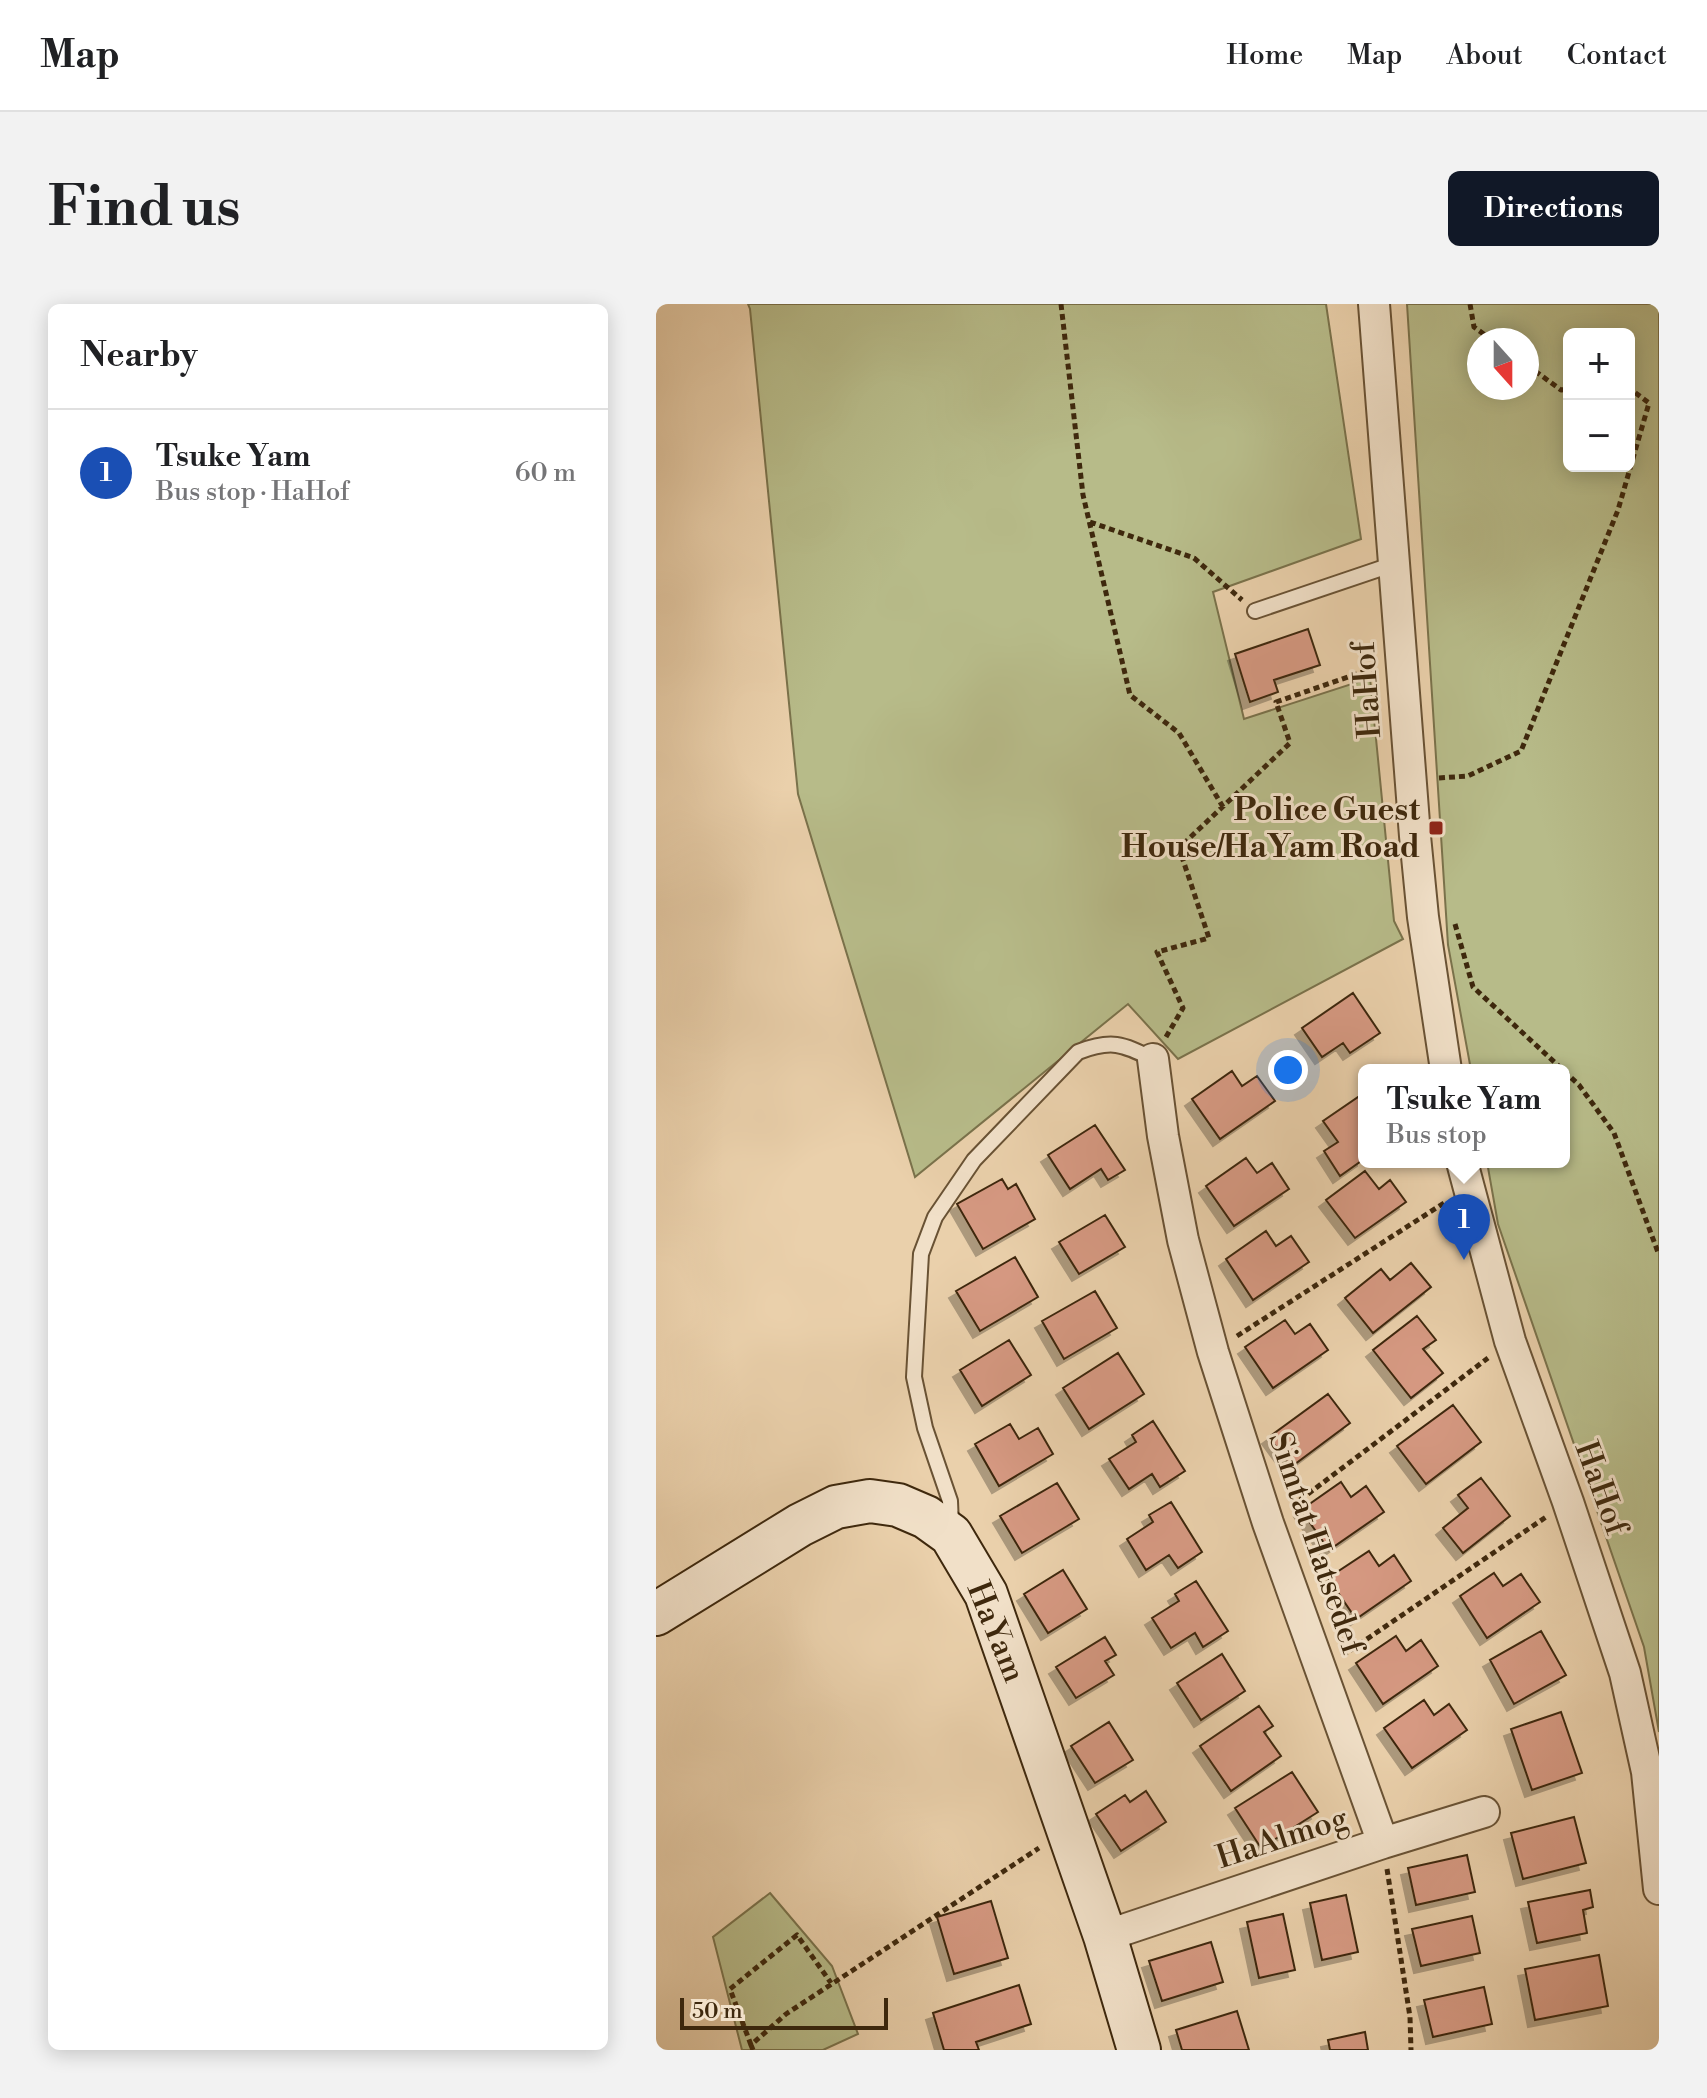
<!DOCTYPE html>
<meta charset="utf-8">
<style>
body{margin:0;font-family:"Libre Bodoni",serif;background:#f2f2f2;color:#202124}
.controls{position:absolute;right:24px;top:24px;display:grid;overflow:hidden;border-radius:12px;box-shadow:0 4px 20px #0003}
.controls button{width:72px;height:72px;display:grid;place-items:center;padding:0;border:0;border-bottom:2px solid #e0e0e0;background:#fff;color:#202124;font:40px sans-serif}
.compass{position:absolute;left:811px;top:24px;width:72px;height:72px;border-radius:50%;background:#fff;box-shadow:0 4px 20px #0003;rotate:159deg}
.scale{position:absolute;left:24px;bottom:20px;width:208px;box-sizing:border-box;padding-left:8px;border:4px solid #3e280d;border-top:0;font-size:22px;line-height:28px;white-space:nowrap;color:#3e280d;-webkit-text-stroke:6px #f1e0c8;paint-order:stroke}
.you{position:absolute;left:632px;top:766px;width:28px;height:28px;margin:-20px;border:6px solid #fff;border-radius:50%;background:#1a73e8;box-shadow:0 0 0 12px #1a73e833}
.badge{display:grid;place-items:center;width:52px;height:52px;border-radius:50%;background:#111827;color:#fff;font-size:26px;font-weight:700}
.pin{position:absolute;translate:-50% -66px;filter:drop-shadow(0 2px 4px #0008)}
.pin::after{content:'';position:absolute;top:42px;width:28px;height:24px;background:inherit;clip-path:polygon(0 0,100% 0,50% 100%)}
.popup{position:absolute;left:702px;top:760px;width:212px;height:104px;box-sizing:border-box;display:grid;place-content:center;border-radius:12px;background:#fff;filter:drop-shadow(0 2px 6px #0005);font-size:26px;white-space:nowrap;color:#757577}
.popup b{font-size:30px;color:#202124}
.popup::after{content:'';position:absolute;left:50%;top:100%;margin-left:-16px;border:16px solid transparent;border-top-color:#fff}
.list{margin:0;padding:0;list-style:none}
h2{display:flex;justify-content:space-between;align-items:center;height:104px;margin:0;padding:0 32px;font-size:34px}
h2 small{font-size:26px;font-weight:400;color:#757577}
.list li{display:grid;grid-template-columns:52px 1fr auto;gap:24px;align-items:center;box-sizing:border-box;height:128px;padding:0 32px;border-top:2px solid #e0e0e0}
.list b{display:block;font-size:30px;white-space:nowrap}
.list p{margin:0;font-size:26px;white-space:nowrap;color:#757577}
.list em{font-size:26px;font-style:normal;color:#757577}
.map{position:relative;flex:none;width:1003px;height:1746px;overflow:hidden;border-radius:12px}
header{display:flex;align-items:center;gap:48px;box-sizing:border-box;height:112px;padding:0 40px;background:#fff;border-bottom:2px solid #e0e0e0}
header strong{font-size:38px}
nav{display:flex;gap:44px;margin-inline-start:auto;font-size:28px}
.intro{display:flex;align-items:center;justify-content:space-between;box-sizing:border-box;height:192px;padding:0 48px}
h1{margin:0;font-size:56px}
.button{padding:20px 36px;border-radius:12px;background:#111827;color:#fff;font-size:28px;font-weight:700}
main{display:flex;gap:48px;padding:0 48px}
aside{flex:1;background:#fff;border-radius:12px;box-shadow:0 4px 20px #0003}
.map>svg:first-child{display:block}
.green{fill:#b7bb89;stroke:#7a724b;stroke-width:2;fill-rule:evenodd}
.building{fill:#d69982;stroke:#3e280d;stroke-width:2;filter:url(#shadow)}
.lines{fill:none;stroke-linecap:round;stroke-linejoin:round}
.lane-casing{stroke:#695234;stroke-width:18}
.street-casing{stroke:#695234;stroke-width:34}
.secondary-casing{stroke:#3e280d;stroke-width:46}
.path{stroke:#3e280d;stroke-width:5;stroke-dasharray:6 4;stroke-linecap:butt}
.lane{stroke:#f1e0c8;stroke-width:14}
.street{stroke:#f1e0c8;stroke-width:30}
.secondary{stroke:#f1e0c8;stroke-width:42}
.poi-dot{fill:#8f2418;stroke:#f1e0c8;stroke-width:3}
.labels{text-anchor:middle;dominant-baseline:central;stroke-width:6;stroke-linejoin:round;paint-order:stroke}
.street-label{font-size:32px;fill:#3e280d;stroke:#f1e0c8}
.poi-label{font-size:32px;font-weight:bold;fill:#3e280d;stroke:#f1e0c8;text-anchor:end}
</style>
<header>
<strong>Map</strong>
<nav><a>Home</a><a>Map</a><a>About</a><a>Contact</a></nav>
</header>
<div class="intro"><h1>Find us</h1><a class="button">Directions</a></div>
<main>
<aside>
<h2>Nearby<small></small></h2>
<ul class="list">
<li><span class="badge" style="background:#1a4fb4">1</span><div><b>Tsuke Yam</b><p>Bus stop · HaHof</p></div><em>60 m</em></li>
</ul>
</aside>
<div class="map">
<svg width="1003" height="1746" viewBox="0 0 1003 1746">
<defs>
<filter id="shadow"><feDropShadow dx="-7" dy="7" stdDeviation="0" flood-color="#0004"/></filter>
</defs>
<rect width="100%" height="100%" fill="#ead0ab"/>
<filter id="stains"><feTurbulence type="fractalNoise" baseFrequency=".0025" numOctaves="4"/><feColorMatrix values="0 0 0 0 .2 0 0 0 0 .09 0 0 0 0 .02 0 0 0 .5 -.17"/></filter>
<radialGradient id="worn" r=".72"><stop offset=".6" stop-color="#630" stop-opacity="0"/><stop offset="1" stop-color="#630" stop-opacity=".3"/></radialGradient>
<!-- green -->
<path class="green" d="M 92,0 L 670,0 L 705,235 L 557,288 L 588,415 L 714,374 L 738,617 L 747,635 L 522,755 L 472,700 L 259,873 L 142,490 L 94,5 Z
M 751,0 L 1003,0 L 1003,1428 L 988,1343 L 842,920 L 831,858 L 908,858 L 908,766 L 815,766 L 792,641 ZM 973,30 L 973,162 L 913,162 L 913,30 ZM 871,36 L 871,84 L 823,84 L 823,36 Z
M 114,1589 L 176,1662 L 202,1730 L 167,1746 L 86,1746 L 57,1633 Z"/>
<!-- building -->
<path class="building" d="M 652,325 L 664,361 L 618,376 L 622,388 L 594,398 L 579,350 Z
M 697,689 L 724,729 L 694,749 L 687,739 L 666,753 L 646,724 Z
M 576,767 L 586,782 L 601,772 L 619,797 L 564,835 L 536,795 Z
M 708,789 L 708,855 L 684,872 L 668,847 L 682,838 L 667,817 Z
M 439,821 L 469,866 L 452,876 L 445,865 L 414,885 L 392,851 Z
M 590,854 L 601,869 L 616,859 L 633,885 L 578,922 L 550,882 Z
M 709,867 L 723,885 L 734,876 L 750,898 L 699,934 L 670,896 Z
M 346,875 L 352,885 L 360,880 L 379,915 L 327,945 L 301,900 Z
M 449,911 L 469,943 L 423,970 L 403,938 Z
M 610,927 L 620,942 L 635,932 L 653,958 L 597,996 L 570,955 Z
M 359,953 L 382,993 L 324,1027 L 300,987 Z
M 755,959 L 775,983 L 717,1029 L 689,994 L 725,965 L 734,976 Z
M 439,987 L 461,1024 L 408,1055 L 386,1017 Z
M 761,1012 L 780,1036 L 767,1045 L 787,1069 L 755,1094 L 717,1046 Z
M 629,1016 L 639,1030 L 654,1020 L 672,1046 L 617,1084 L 589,1043 Z
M 353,1036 L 375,1071 L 326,1102 L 304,1066 Z
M 462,1049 L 488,1090 L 433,1125 L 407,1084 Z
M 672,1090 L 694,1119 L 635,1163 L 613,1133 Z
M 797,1101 L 825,1138 L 770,1180 L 741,1142 Z
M 497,1117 L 529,1167 L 504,1183 L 496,1170 L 473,1185 L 453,1155 L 480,1138 L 476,1131 Z
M 354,1120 L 363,1135 L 382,1124 L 397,1150 L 343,1182 L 319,1140 Z
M 825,1174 L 854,1212 L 807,1249 L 787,1224 L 812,1204 L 802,1191 Z
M 685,1178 L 695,1193 L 710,1182 L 728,1208 L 673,1246 L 645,1206 Z
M 401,1179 L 423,1215 L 366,1249 L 344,1212 Z
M 515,1198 L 546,1248 L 522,1264 L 513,1251 L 490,1266 L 471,1235 L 497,1218 L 493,1211 Z
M 713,1247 L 723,1262 L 738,1251 L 755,1277 L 700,1315 L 672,1274 Z
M 407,1266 L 431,1305 L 392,1329 L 368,1290 Z
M 838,1269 L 847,1282 L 865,1270 L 884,1298 L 831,1334 L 804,1292 Z
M 540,1277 L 572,1327 L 547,1343 L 539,1329 L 515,1344 L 496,1314 L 523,1297 L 519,1290 Z
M 885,1327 L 910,1371 L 858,1400 L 834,1356 Z
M 740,1332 L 750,1347 L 765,1336 L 782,1362 L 727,1400 L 700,1359 Z
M 449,1333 L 460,1351 L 449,1357 L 458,1371 L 420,1394 L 400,1363 Z
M 566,1350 L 589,1387 L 545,1416 L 521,1379 Z
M 768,1396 L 778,1411 L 793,1400 L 811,1426 L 756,1464 L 728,1424 Z
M 603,1402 L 617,1422 L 608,1428 L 625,1452 L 575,1487 L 544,1442 Z
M 905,1408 L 926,1469 L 876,1486 L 855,1425 Z
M 453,1418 L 477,1456 L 439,1479 L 415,1442 Z
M 636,1468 L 662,1508 L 605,1544 L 579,1504 Z
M 490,1487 L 510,1518 L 465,1547 L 440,1510 L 469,1491 L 474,1498 Z
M 918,1513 L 930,1559 L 867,1575 L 855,1529 Z
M 811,1551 L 819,1588 L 760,1601 L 752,1564 Z
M 934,1586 L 937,1603 L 927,1606 L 931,1629 L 881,1639 L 872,1598 Z
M 690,1591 L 702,1648 L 666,1656 L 654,1599 Z
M 335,1597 L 352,1654 L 298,1670 L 281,1613 Z
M 627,1610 L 639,1666 L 603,1674 L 591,1618 Z
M 816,1612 L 824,1649 L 765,1662 L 756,1625 Z
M 555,1638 L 567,1678 L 506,1697 L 493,1657 Z
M 943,1651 L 952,1702 L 879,1716 L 869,1665 Z
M 363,1681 L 375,1720 L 320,1738 L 323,1746 L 288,1746 L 277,1709 Z
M 828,1683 L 836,1720 L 777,1733 L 768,1696 Z
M 581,1707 L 593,1746 L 526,1746 L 520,1726 Z
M 709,1728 L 712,1746 L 674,1746 L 672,1736 Z"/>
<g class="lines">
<defs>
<path id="lane" d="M 599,307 L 738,260
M 295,1221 L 294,1197 L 269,1124 L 258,1073 L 265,950 L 279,913 L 318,856 L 422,748 C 456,735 466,740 497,755"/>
<path id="street" d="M 718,0 L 759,532 L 767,613 L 790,766
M 497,755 L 507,832 L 527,936 L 557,1048 L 612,1219 L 727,1539
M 806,858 L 854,1037 L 912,1198 L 969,1369 L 991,1468 L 1003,1585
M 449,1632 L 727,1539 L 828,1508"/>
<path id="secondary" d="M 0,1310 L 144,1221 L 180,1203 L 214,1197 L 242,1201 L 270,1213 L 295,1231 L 330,1290 L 449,1632 L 483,1746"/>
</defs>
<!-- lane casing -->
<use href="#lane" class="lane-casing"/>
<!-- street casing -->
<use href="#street" class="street-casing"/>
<!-- secondary casing -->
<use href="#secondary" class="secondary-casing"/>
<!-- path -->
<path class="path" d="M 405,0 L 427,191 L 474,391 L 523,429 L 567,503
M 814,0 L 818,23 L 836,36
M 871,61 L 905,86 L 913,85
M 434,218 L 538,254 L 586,296
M 783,474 L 812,472 L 865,447 L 962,206 L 993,99 L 973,84
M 799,620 L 817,683 L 907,766
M 510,733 L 527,704 L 501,648 L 553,634 L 523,544 L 634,439 L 620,398 L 718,364
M 908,767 L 923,781 L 958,829 L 1003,951
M 581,1032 L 788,899
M 636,1202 L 832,1054
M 686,1352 L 890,1213
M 731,1565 L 754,1713 L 755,1746
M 95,1741 L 74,1685 L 141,1631 L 175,1679
M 97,1746 L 95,1741 L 130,1710 L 383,1544"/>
<!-- lane -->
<use href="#lane" class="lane"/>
<!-- street -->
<use href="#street" class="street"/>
<!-- secondary -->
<use href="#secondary" class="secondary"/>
</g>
<!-- markers -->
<rect class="poi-dot" x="772" y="516" width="16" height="16" rx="4"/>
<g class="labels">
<!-- street labels -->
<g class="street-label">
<text transform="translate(711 386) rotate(-94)">HaHof</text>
<text transform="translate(945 1184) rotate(70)">HaHof</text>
<text transform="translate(660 1239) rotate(71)">Simtat Hatsedef</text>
<text transform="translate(340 1328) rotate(68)">HaYam</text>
<text transform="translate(626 1534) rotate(-18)">HaAlmog</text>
</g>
<!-- poi labels -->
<g class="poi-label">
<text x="764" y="506">Police Guest<tspan x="764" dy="37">House/HaYam Road</tspan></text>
</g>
</g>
<rect width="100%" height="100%" filter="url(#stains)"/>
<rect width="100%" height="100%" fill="url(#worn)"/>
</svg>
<div class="controls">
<button>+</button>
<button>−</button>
</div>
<svg class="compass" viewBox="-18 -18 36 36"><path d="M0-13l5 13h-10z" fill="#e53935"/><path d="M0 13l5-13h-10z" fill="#757577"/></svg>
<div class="scale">50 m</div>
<div class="you"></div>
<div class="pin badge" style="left:808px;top:956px;background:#1a4fb4">1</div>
<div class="popup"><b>Tsuke Yam</b>Bus stop</div>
</div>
</main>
